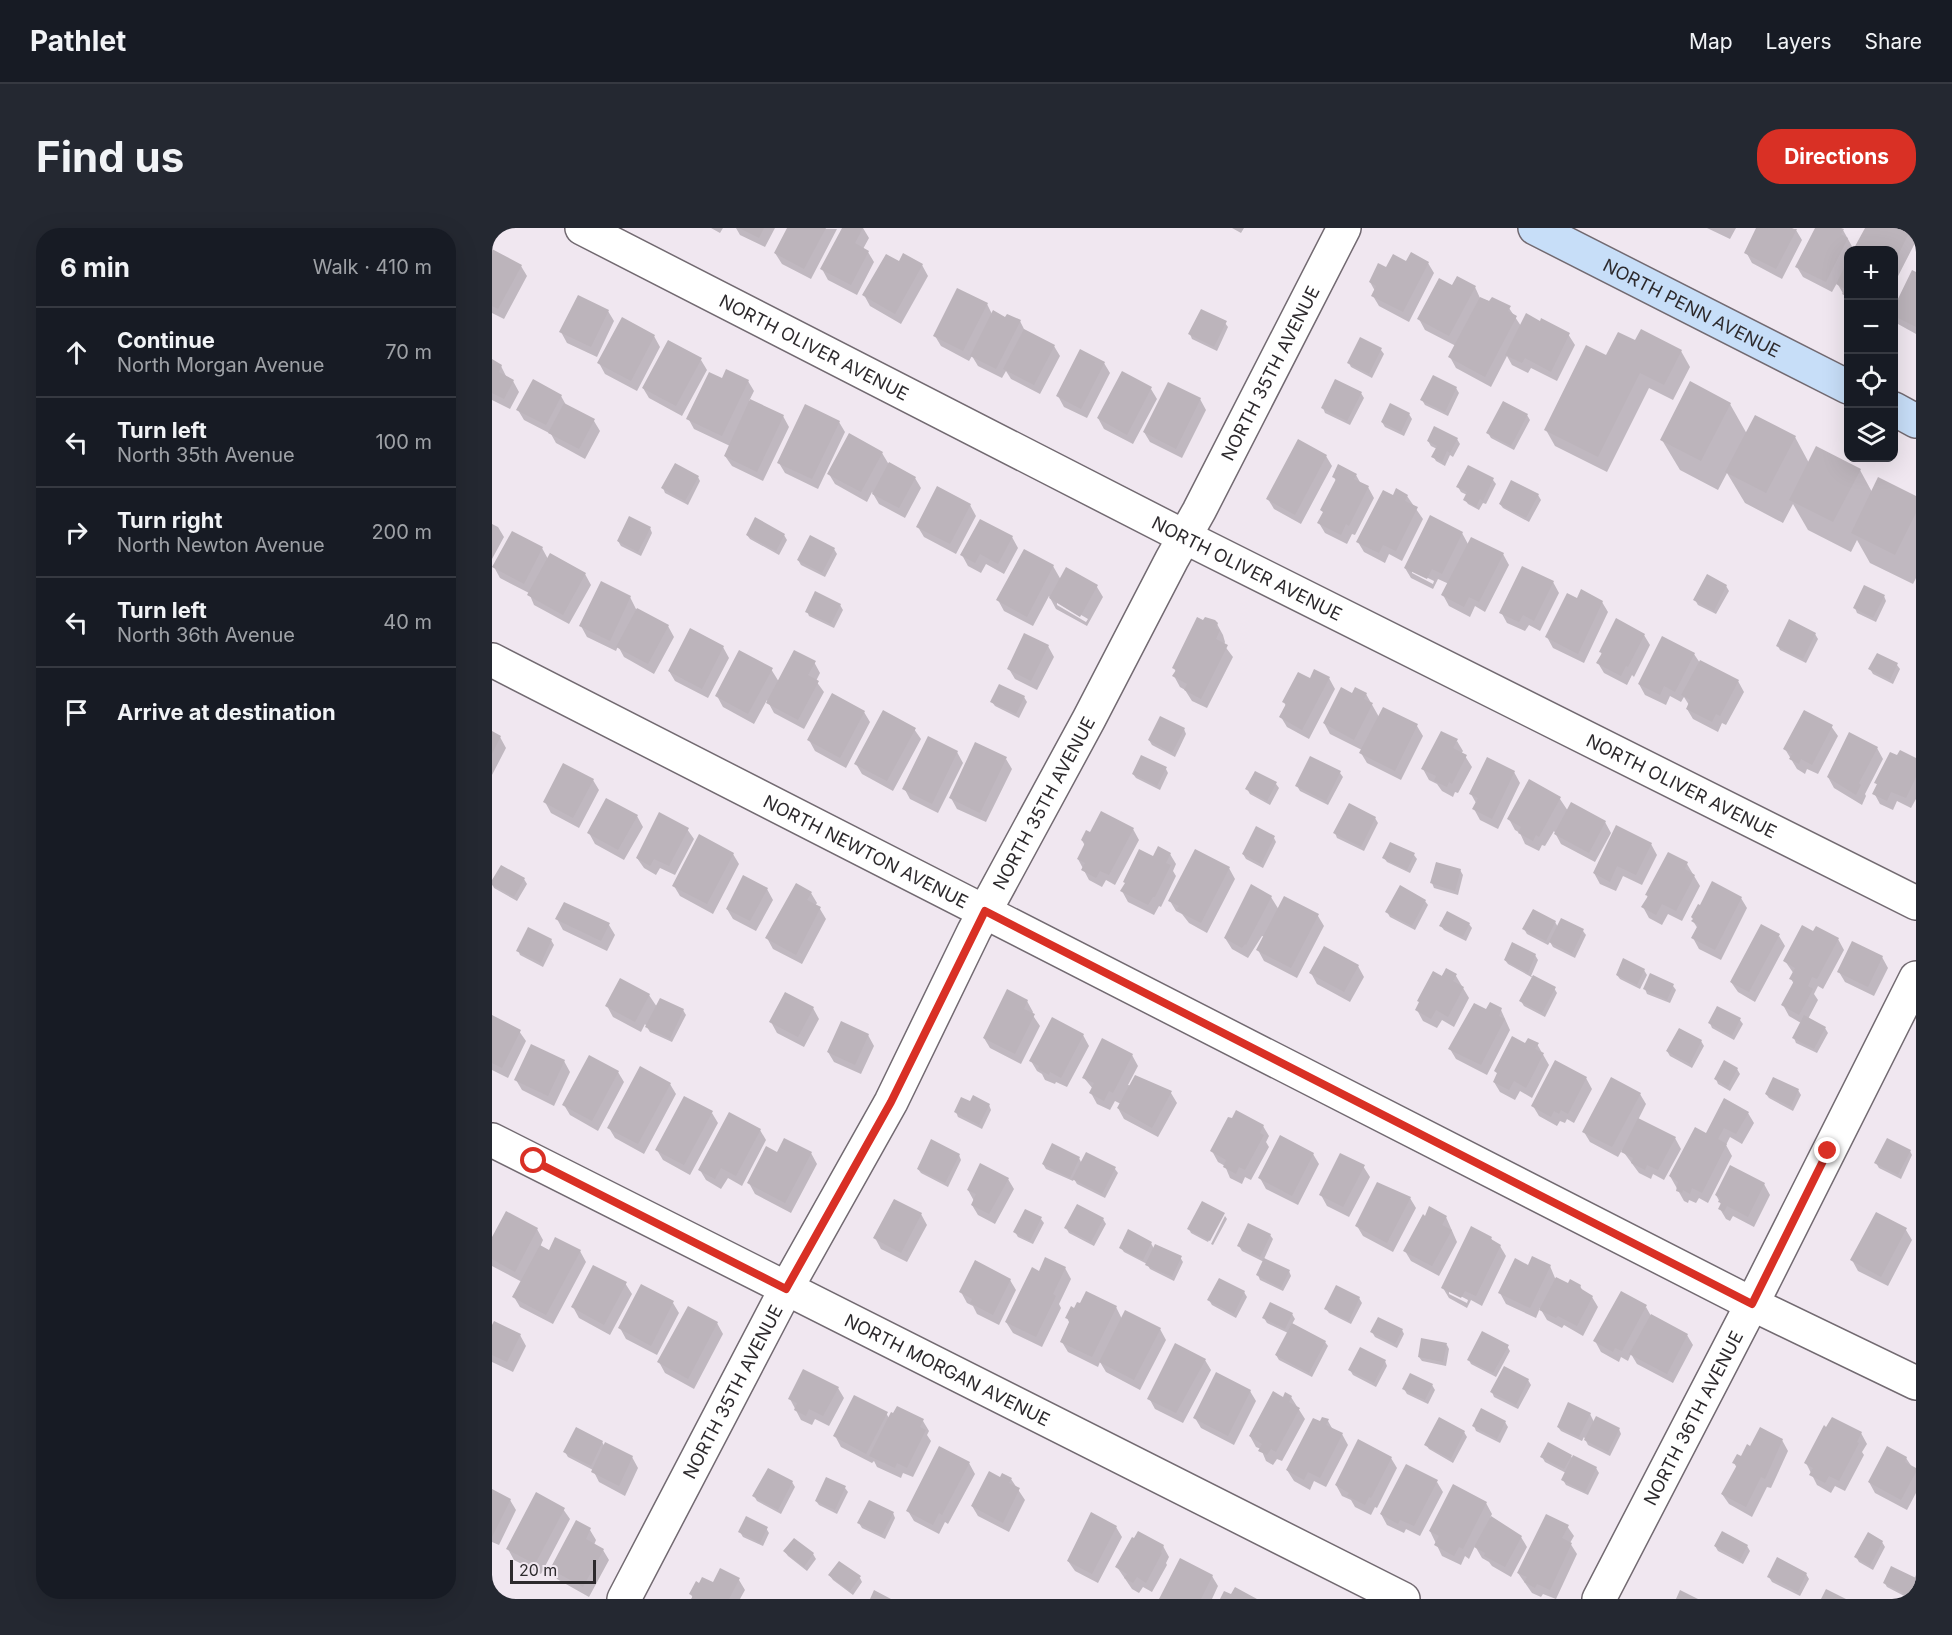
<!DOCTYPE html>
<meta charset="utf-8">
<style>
body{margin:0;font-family:Inter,sans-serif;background:#242831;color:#f1f3f6}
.controls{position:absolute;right:18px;top:18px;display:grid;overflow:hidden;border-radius:12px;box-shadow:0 6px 24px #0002}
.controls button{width:54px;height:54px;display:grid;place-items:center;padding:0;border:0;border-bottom:2px solid #363941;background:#171b24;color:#f1f3f6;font:30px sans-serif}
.scale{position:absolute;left:18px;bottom:15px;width:86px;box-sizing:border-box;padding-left:6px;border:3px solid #2d2a2d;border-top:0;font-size:16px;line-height:21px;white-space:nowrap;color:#2d2a2d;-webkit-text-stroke:4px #f0e7f0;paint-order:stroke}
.stop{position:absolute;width:18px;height:18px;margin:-14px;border:4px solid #d93025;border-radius:50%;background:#fff}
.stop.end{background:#d93025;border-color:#fff;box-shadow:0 2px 6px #0008}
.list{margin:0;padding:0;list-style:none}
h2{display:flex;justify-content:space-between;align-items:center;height:78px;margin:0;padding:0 24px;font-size:26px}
h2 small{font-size:20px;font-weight:400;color:#9ea1a6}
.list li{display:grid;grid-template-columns:39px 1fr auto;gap:18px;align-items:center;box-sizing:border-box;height:90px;padding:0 24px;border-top:2px solid #363941}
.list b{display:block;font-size:22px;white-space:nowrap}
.list p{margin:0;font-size:20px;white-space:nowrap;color:#9ea1a6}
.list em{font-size:20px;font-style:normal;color:#9ea1a6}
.icon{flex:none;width:33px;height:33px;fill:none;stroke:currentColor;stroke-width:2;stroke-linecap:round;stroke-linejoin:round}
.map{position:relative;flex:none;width:1424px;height:1371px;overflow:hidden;border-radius:24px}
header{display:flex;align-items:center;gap:36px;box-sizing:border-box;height:84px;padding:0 30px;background:#171b24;border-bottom:2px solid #363941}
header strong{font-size:28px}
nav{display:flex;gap:33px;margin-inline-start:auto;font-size:21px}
.intro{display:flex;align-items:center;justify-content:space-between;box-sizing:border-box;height:144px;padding:0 36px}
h1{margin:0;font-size:42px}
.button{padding:15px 27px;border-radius:24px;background:#d93025;color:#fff;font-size:21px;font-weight:700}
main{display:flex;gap:36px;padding:0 36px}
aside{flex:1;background:#171b24;border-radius:24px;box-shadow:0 6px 24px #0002}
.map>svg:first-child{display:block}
.shadow{fill:#0003;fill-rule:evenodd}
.building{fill:#bcb4bb}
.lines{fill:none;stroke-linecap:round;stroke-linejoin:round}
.minor-casing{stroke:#726a71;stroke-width:36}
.secondary-casing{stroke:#726a71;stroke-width:36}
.minor{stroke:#fff;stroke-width:33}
.secondary{stroke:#c7def8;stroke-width:33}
.route{stroke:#d93025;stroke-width:8}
.labels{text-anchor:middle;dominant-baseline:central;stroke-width:5;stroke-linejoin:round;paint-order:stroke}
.street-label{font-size:18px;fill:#2d2a2d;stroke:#f0e7f0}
</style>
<header>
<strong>Pathlet</strong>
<nav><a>Map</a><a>Layers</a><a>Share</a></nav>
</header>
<div class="intro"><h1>Find us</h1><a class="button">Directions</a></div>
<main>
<aside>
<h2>6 min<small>Walk · 410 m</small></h2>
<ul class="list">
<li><svg class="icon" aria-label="ahead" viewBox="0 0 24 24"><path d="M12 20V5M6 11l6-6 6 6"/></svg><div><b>Continue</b><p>North Morgan Avenue</p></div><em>70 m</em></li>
<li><svg class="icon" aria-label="left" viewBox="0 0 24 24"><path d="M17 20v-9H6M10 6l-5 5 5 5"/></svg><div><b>Turn left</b><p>North 35th Avenue</p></div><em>100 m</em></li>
<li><svg class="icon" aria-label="right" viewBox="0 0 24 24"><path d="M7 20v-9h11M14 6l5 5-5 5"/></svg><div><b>Turn right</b><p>North Newton Avenue</p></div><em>200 m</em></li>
<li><svg class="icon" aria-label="left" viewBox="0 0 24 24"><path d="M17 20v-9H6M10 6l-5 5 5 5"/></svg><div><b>Turn left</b><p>North 36th Avenue</p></div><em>40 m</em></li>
<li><svg class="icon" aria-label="arrive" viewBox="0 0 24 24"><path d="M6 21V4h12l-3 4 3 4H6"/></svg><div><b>Arrive at destination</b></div></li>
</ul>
</aside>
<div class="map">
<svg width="1424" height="1371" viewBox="0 0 1424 1371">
<rect width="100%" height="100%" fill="#f0e7f0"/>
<!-- shadow -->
<path class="shadow" d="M 219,0 L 231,0 L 228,5 Z
M 244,0 L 283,0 L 273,19 L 248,7 Z
M 296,0 L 345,1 L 319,51 L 290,36 L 283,25 Z
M 352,0 L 371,0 L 377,10 L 371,21 L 376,24 L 382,34 L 365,67 L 336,52 L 330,41 Z
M 740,0 L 752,0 L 749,5 Z
M 1215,0 L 1244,0 L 1238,11 Z
M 1266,0 L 1300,0 L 1304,2 L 1310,12 L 1290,51 L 1260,35 L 1254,24 Z
M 1324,0 L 1346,0 L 1351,2 L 1362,22 L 1356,22 L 1356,74 L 1345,55 L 1340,64 L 1311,49 L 1305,39 Z
M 1374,0 L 1408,0 L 1416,4 L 1423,15 L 1402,56 L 1402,22 L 1363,22 Z
M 0,23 L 29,38 L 35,48 L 12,91 L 0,85 Z
M 407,35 L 430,37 L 436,48 L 409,96 L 378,78 L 372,67 Z
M 936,35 L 942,45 L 917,94 L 887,78 L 881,68 L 883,63 L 878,54 L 894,41 Z
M 1421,44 L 1424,45 L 1424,106 L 1406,96 L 1402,89 L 1402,82 Z
M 961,59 L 983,59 L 988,70 L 1017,80 L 1029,98 L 1048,95 L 1076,106 L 1083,117 L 1065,153 L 1039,140 L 1036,145 L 1020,137 L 1015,128 L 999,159 L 964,140 L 958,129 L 964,118 L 933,102 L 927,91 Z
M 495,76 L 500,86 L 528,93 L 533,103 L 562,118 L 568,128 L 548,166 L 519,151 L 514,143 L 510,150 L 486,138 L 480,128 L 477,133 L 449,118 L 443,108 Z
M 116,83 L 122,93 L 105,129 L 75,115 L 69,104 Z
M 733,95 L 736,99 L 725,123 L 700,111 L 698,106 Z
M 162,108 L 168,119 L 145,163 L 113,146 L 107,135 Z
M 1144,114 L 1189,123 L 1198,139 L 1181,172 L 1157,160 L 1115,244 L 1063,218 L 1054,202 L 1115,129 Z
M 889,122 L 892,126 L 880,150 L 859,139 L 857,135 Z
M 209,132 L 215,142 L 190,188 L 157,170 L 151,160 Z
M 0,133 L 9,138 L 15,150 L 21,153 L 27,164 L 18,181 L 0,172 Z
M 612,135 L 618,145 L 595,190 L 572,179 L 566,168 Z
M 231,152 L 256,153 L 262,163 L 257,173 L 291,188 L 297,199 L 271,253 L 240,238 L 233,228 L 238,218 L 202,201 L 196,190 Z
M 964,160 L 967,165 L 956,188 L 933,177 L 930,172 Z
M 659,161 L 665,171 L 641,216 L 612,201 L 606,190 Z
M 869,165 L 872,170 L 858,197 L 833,185 L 831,180 Z
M 69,168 L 74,177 L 102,193 L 108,203 L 93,231 L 64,215 L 59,206 L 32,192 L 26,182 Z
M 708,171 L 714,182 L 690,230 L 658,214 L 652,204 Z
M 1238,176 L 1255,206 L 1303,209 L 1317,235 L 1368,242 L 1380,264 L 1424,270 L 1424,350 L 1421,356 L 1378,335 L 1365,312 L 1359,324 L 1316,302 L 1301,276 L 1291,295 L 1253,275 L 1235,245 L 1226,262 L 1188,242 L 1170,212 Z
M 917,186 L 920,191 L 912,208 L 893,199 L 890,194 Z
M 1035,187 L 1038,192 L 1022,222 L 999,210 L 996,205 Z
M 347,194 L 353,204 L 326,261 L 293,245 L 287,235 Z
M 965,211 L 968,216 L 961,229 L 958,227 L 953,238 L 944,233 L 941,228 L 945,221 L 939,218 L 936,213 Z
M 390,225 L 396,235 L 423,250 L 429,260 L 413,290 L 387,276 L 380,264 L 375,274 L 343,256 L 337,246 Z
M 834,228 L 840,238 L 809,296 L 782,281 L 776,271 Z
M 976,239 L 1001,252 L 1004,256 L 994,276 L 991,275 L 987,282 L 976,276 L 973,272 L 975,267 L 969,264 L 966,259 Z
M 864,247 L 869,256 L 876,259 L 882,270 L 863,307 L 860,306 L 855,316 L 833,305 L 827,295 L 832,285 L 830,282 L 844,253 L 842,249 Z
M 206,249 L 208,253 L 196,277 L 173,265 L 171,260 Z
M 1046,267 L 1049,272 L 1037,294 L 1011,280 L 1008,276 Z
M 915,268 L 931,291 L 910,333 L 897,326 L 893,335 L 872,324 L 866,314 L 901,269 Z
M 478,277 L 484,288 L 464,326 L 432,309 L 426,299 Z
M 0,296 L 6,299 L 12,309 L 0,331 Z
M 158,300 L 160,305 L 149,328 L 129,318 L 126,313 Z
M 970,305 L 976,316 L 1011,326 L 1017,337 L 993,384 L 983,378 L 978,389 L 957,378 L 951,367 L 957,356 L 946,351 L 941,361 L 919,350 L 913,340 ZM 920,342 L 942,353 L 941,356 L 920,345 Z
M 255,307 L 292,307 L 295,312 L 287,327 L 258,311 Z
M 520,309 L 526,320 L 512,346 L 494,336 L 489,345 L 476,338 L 470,327 Z
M 50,320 L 56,331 L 93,346 L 99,357 L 77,396 L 42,377 L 37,365 L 8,350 L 2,339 Z
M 342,321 L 345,326 L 333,349 L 309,337 L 306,332 Z
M 561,338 L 569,352 L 575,341 L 605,359 L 611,369 L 595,398 L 564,381 L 557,368 L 541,398 L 512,383 L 506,372 ZM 565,373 L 596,391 L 594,394 L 565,377 Z
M 1061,354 L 1067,365 L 1048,403 L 1037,397 L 1033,403 L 1015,395 L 1009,384 Z
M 109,355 L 138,369 L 144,381 L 176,398 L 182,409 L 162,446 L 132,429 L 126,418 L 124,423 L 95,409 L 89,398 Z
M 1234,358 L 1237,363 L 1224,386 L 1206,377 L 1203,372 Z
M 1392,368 L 1394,373 L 1384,394 L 1365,385 L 1363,380 Z
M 1086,372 L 1110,374 L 1116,384 L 1092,435 L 1061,420 L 1055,409 Z
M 348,377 L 351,382 L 342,400 L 317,388 L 315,383 Z
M 725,396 L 731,407 L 733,414 L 732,417 L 741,429 L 715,480 L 700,473 L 693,462 L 688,459 L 682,448 L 684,444 L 682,440 Z
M 1323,406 L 1326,411 L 1314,435 L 1288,422 L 1286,418 Z
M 1152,407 L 1158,417 L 1142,449 L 1140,447 L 1135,457 L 1112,445 L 1106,435 L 1110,427 L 1109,424 Z
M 556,418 L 562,429 L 545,462 L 523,451 L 517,441 Z
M 231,419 L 237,430 L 216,470 L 183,453 L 177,443 Z
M 1202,426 L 1208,435 L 1246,453 L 1252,464 L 1234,497 L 1230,495 L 1226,504 L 1201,491 L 1195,481 L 1197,477 L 1192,469 L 1189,474 L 1178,468 L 1174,477 L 1153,467 L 1147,456 Z
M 1386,427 L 1405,437 L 1408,441 L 1401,456 L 1381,446 L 1378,441 Z
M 322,434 L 328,445 L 324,453 L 332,464 L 312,501 L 282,485 L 275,472 L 262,496 L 231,479 L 225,468 L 279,441 L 287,454 Z
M 837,450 L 843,461 L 817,511 L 795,499 L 789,489 L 794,478 L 792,474 L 818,452 Z
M 874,466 L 887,489 L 925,498 L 931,508 L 909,552 L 875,535 L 869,525 L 870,522 L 838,506 L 832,495 L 860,467 Z
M 532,469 L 535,474 L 527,490 L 503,478 L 500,474 Z
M 372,484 L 378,494 L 354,540 L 323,523 L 317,512 Z
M 1339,498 L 1346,508 L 1326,546 L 1315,541 L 1313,546 L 1305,541 L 1293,521 Z
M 422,501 L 429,511 L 401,563 L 370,546 L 364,536 Z
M 692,501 L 694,506 L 683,529 L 660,517 L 657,512 Z
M 0,505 L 8,509 L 14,520 L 0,547 Z
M 437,510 L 465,524 L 471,535 L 446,585 L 418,571 L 412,560 Z
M 965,513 L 971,523 L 969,526 L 973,528 L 980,539 L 966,565 L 963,564 L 961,569 L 950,563 L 945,556 L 937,552 L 931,541 Z
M 1385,520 L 1391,531 L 1373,566 L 1374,568 L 1370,577 L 1342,560 L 1336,549 Z
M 514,531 L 520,541 L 494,594 L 465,581 L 459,570 Z
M 1424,531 L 1424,571 L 1419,580 L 1405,573 L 1401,582 L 1388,576 L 1382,565 L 1386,558 L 1384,555 Z
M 674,541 L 676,545 L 668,562 L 644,550 L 641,546 Z
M 1022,544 L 1028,555 L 1006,601 L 988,592 L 982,581 L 984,575 L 979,566 Z
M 848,545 L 851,549 L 836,577 L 808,563 L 805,558 Z
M 101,552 L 107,562 L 87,600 L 59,585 L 53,574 Z
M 1037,553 L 1068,571 L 1076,583 L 1113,594 L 1119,605 L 1103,634 L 1069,616 L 1062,603 L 1053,618 L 1050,617 L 1047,623 L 1033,616 L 1028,605 L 1023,602 L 1017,591 Z
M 784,556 L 787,560 L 778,577 L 758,566 L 755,561 Z
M 145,588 L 151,599 L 132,632 L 103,616 L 97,605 Z
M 883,590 L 886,595 L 872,623 L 845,610 L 843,605 Z
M 195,601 L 202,611 L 183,647 L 168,640 L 164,647 L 152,640 L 145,630 Z
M 641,601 L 647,612 L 623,657 L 614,652 L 610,659 L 597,652 L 586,631 L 593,618 L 590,612 L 599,606 Z
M 782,610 L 784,614 L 771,640 L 754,631 L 751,626 Z
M 1159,616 L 1165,627 L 1150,657 L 1131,648 L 1124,663 L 1108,656 L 1102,645 Z
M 241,626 L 247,636 L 221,686 L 188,668 L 182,658 Z
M 678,626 L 684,636 L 681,643 L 684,648 L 669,679 L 667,678 L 662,687 L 636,674 L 630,663 L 662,630 Z
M 922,627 L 925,631 L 918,645 L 895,634 L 892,630 Z
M 1195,636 L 1208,658 L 1190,693 L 1176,686 L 1170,697 L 1157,690 L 1151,679 L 1156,670 L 1155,667 Z
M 737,640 L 743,651 L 715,705 L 697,695 L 690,686 L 684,683 L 678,673 Z
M 968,642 L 971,647 L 966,667 L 942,660 L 940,655 Z
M 32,651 L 35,656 L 25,673 L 2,660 L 0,656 Z
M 275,661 L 281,672 L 264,703 L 241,691 L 235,681 Z
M 319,665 L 325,675 L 323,678 L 328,681 L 334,691 L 310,736 L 281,721 L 275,710 Z
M 779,669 L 787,682 L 826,688 L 832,698 L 805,750 L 772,733 L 766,722 L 773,709 L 770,708 L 756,730 L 740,721 L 733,710 Z
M 1249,670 L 1255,680 L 1229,732 L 1207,721 L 1201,710 L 1206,701 L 1201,693 L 1209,679 Z
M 933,673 L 936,677 L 923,702 L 898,689 L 895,684 Z
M 65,691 L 117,697 L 123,707 L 115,723 L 71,702 Z
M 1063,694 L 1066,699 L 1091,703 L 1094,707 L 1083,730 L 1061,719 L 1058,714 L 1056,717 L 1035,706 L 1032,701 Z
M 977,696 L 980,700 L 974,713 L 952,702 L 949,698 Z
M 1322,705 L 1346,711 L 1352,722 L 1331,761 L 1326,758 L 1322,766 L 1326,772 L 1316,791 L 1333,800 L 1336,805 L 1325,825 L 1304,815 L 1302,810 L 1309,795 L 1297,788 L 1291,777 L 1302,756 L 1299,751 L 1302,746 L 1293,733 Z
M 1287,708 L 1293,718 L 1263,774 L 1246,764 L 1239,754 Z
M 59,712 L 62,717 L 51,739 L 28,727 L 26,722 Z
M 1043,727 L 1046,732 L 1039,748 L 1062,760 L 1065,765 L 1053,789 L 1032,778 L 1029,773 L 1041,750 L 1016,736 L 1013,732 Z
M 1390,729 L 1396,740 L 1382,768 L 1353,754 L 1347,744 Z
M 866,738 L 872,749 L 858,774 L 825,756 L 819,745 Z
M 954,742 L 964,748 L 977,770 L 962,799 L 950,792 L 945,800 L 931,793 L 925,782 Z
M 1152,742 L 1155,747 L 1148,761 L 1128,751 L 1125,747 Z
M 1181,758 L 1184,762 L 1178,775 L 1155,766 L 1153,761 Z
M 157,767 L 165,779 L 191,782 L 194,787 L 180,814 L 158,804 L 153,796 L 149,804 L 121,789 L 115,778 Z
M 535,773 L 541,784 L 540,786 L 548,798 L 529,836 L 498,820 L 492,810 Z
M 321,780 L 327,791 L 312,819 L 285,805 L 279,794 Z
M 1009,782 L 1018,802 L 995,847 L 964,831 L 958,821 L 995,783 Z
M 0,789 L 27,803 L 34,813 L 16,850 L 0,842 Z
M 1248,792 L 1251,796 L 1242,812 L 1220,800 L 1218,795 Z
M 376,807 L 382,818 L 369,846 L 342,834 L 336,824 Z
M 591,807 L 597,818 L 575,859 L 564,854 L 563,856 L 553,852 L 550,846 L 545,843 L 539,833 Z
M 1209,813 L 1212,818 L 1200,840 L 1178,828 L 1175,823 Z
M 1045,816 L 1057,837 L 1040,870 L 1028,863 L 1023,872 L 1008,864 L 1002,854 L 1006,847 L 1004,843 L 1034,817 Z
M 640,827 L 646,838 L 636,857 L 679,865 L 685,875 L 666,909 L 632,891 L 626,880 L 629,876 L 623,873 L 618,882 L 605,876 L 599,865 L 601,861 L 592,850 Z
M 72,833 L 78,844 L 62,878 L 30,862 L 24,852 Z
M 1245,841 L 1248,846 L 1238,863 L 1226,856 L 1224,851 Z
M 126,844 L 132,854 L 106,903 L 78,887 L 72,877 Z
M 1094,850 L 1100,861 L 1082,895 L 1075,891 L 1073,895 L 1068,893 L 1065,898 L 1047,888 L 1041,878 Z
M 178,856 L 184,866 L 152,926 L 123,910 L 117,900 Z
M 1306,862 L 1309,867 L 1301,883 L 1277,870 L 1274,866 Z
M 1148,866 L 1154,876 L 1146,892 L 1183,910 L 1189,921 L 1172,952 L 1161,946 L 1159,951 L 1147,945 L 1130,922 L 1126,929 L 1098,914 L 1092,904 Z
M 497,877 L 499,882 L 490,901 L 466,889 L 464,884 Z
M 220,885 L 226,895 L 198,947 L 171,932 L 165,922 Z
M 1256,885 L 1262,895 L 1250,916 L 1238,909 L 1234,917 L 1240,928 L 1216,975 L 1207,970 L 1204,975 L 1197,972 L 1196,975 L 1192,973 L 1178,948 L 1214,907 Z
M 771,898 L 777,908 L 774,914 L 777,919 L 759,952 L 753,949 L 750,956 L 738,950 L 733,938 L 726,934 L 720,923 Z
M 268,902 L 274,912 L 250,958 L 236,950 L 229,961 L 214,952 L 208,942 Z
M 1418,923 L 1420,927 L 1409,951 L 1387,940 L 1384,935 Z
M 319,925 L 325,936 L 299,985 L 263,966 L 257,955 L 286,926 Z
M 821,926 L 827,936 L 806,977 L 774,961 L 768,950 Z
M 467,927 L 469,932 L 456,959 L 429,945 L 426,941 Z
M 587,930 L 590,936 L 623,941 L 626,945 L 613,970 L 585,956 L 582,951 L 581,953 L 554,941 L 551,936 Z
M 871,938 L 878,949 L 857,989 L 835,978 L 829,967 Z
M 516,951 L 522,961 L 503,996 L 486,987 L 480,977 L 482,973 L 476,962 Z
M 1272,956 L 1278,967 L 1262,999 L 1241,988 L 1238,993 L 1234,991 L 1228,981 L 1230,978 L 1224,967 Z
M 918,970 L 924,980 L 901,1024 L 871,1008 L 865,998 Z
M 710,975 L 732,987 L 731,987 L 716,1014 L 699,1005 L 697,1001 Z
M 429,986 L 435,997 L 415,1034 L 389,1021 L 383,1010 Z
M 1385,986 L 1414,1002 L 1420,1012 L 1396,1058 L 1366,1043 L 1360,1032 Z
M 733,988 L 735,991 L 721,1017 L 719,1016 Z
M 954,989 L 965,1014 L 947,1048 L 919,1033 L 913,1023 Z
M 549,991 L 552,995 L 541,1016 L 526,1009 L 523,1004 Z
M 611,991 L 614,996 L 602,1018 L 577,1005 L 574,1000 Z
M 45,1001 L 51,1012 L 48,1019 L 57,1024 L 88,1023 L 94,1034 L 61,1096 L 28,1079 L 22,1069 L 30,1054 L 0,1038 L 0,1012 Z
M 778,1007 L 781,1011 L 772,1031 L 797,1043 L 799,1048 L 791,1063 L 768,1052 L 766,1047 L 772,1034 L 750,1023 L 747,1018 Z
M 999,1010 L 1001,1014 L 1008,1018 L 1014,1028 L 990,1078 L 979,1072 L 975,1080 L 957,1070 L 951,1060 ZM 957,1062 L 976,1072 L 975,1075 L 957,1066 Z
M 659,1015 L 662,1021 L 688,1029 L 691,1034 L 682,1053 L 658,1041 L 655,1036 L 632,1024 L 629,1020 Z
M 1058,1038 L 1063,1050 L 1076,1057 L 1088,1058 L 1092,1065 L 1100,1069 L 1106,1079 L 1091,1108 L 1072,1097 L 1070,1100 L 1055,1092 L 1048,1080 L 1044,1090 L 1014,1076 L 1008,1065 L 1037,1039 Z
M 573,1040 L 579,1051 L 567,1076 L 569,1080 L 550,1119 L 521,1105 L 514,1094 L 547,1045 Z
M 518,1052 L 524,1062 L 507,1097 L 485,1086 L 481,1078 L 475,1075 L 469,1064 Z
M 133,1055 L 140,1066 L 118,1107 L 87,1090 L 81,1079 Z
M 752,1064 L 755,1069 L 744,1090 L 720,1077 L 717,1072 Z
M 867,1070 L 870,1075 L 859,1096 L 837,1085 L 834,1081 Z
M 181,1075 L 187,1085 L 165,1127 L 134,1111 L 128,1100 Z
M 624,1079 L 630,1091 L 668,1101 L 674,1112 L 648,1162 L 614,1144 L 608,1134 L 606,1139 L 576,1124 L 570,1114 L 578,1096 L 575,1090 L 583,1082 Z
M 1154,1079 L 1159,1088 L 1195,1107 L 1201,1117 L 1181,1155 L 1145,1136 L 1139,1126 L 1136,1133 L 1129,1129 L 1127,1134 L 1109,1124 L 1103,1113 Z
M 800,1086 L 803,1091 L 800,1096 L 833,1114 L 836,1118 L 820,1149 L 787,1132 L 784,1127 L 796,1105 L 775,1095 L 772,1090 Z
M 225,1095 L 231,1106 L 202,1161 L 173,1145 L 167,1134 Z
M 0,1101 L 28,1107 L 34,1118 L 21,1144 L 0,1134 Z
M 910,1102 L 912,1106 L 905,1120 L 883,1109 L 880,1104 Z
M 955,1117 L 957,1121 L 954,1138 L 930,1133 L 927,1129 Z
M 1015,1118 L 1018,1123 L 1004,1149 L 979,1136 L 977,1132 Z
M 713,1132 L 719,1142 L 691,1195 L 663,1181 L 657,1170 Z
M 893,1133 L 895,1138 L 884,1159 L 861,1147 L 858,1142 Z
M 1036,1152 L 1039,1157 L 1026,1181 L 1002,1169 L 1000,1164 Z
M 940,1157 L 943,1162 L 936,1176 L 915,1166 L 912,1161 Z
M 346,1160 L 352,1170 L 337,1198 L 323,1191 L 320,1197 L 309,1192 L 298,1171 Z
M 758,1163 L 764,1173 L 742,1217 L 709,1200 L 703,1190 Z
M 799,1169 L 813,1191 L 790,1233 L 785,1231 L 781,1237 L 774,1233 L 769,1221 L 764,1219 L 758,1208 L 791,1171 Z
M 394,1185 L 397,1190 L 431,1193 L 437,1203 L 435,1207 L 439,1213 L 421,1249 L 411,1245 L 409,1250 L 385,1239 L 382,1233 L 380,1235 L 349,1219 L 343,1208 Z
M 1098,1186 L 1102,1194 L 1127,1201 L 1129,1206 L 1118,1228 L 1096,1217 L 1092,1209 L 1090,1213 L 1069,1203 L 1066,1199 Z
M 836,1193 L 841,1202 L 850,1206 L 856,1217 L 834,1259 L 822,1253 L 818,1262 L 802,1253 L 795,1242 L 828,1195 Z
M 1013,1194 L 1016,1199 L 1008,1215 L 984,1203 L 982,1198 Z
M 972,1204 L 975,1209 L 961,1235 L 937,1221 L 934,1217 Z
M 1369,1205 L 1375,1216 L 1370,1224 L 1372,1227 L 1353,1263 L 1343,1258 L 1339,1265 L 1325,1257 L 1314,1235 Z
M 1290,1212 L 1296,1223 L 1279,1260 L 1275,1259 L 1260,1289 L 1237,1276 L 1230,1266 L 1245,1240 L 1242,1235 L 1258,1220 Z
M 110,1214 L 113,1219 L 140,1229 L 146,1240 L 133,1268 L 107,1254 L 101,1242 L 76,1229 L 73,1224 Z
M 1079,1228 L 1081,1232 L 1104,1240 L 1107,1245 L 1096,1267 L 1074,1257 L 1071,1252 L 1074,1245 L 1053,1234 L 1050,1229 Z
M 899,1230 L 905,1240 L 885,1280 L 883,1279 L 879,1287 L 863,1279 L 859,1272 L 850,1268 L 844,1257 Z
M 1414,1230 L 1420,1239 L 1424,1241 L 1424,1265 L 1415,1282 L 1383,1265 L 1377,1254 Z
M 477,1235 L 483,1246 L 456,1296 L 453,1294 L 447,1306 L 422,1293 L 416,1283 Z
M 508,1251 L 519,1251 L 533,1272 L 517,1304 L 486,1288 L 480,1278 Z
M 300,1254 L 303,1259 L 289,1286 L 265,1273 L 262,1268 Z
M 945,1254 L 951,1264 L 928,1308 L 914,1301 L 912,1305 L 895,1297 L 889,1286 Z
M 353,1260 L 356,1264 L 345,1286 L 327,1277 L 324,1273 Z
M 0,1263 L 18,1272 L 24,1282 L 7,1317 L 0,1314 Z
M 994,1275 L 1000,1286 L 998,1290 L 1029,1309 L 1035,1319 L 1019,1349 L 1000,1338 L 997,1334 L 990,1330 L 983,1318 L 977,1331 L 973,1328 L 969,1337 L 950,1328 L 938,1303 Z
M 71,1281 L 78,1291 L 49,1346 L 22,1332 L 16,1321 Z
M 401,1285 L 403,1290 L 393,1311 L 370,1300 L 367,1295 Z
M 1075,1298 L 1082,1308 L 1078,1315 L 1085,1326 L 1064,1371 L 1051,1366 L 1049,1369 L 1040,1365 L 1026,1345 Z
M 624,1299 L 630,1309 L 606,1355 L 583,1343 L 576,1333 Z
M 274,1300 L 277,1305 L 271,1318 L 251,1309 L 248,1304 Z
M 98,1302 L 104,1312 L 102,1317 L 111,1322 L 117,1332 L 97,1369 L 65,1351 L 59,1340 Z
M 302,1312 L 321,1326 L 324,1331 L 315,1343 L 296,1328 L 293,1324 Z
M 1390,1314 L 1393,1319 L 1381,1342 L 1367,1334 L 1364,1329 Z
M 671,1318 L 677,1329 L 674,1335 L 675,1337 L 660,1364 L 651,1359 L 647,1365 L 640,1361 L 625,1339 Z
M 1223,1318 L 1255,1318 L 1258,1323 L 1251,1336 L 1226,1323 Z
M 1314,1346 L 1317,1351 L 1308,1368 L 1280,1354 L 1277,1349 Z
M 338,1348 L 368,1350 L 370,1354 L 361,1367 L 341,1352 Z
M 720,1348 L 726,1358 L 720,1371 L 669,1371 Z
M 247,1352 L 253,1362 L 248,1371 L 201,1371 L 199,1366 L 221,1356 Z
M 1424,1352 L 1423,1371 L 1418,1371 L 1395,1359 L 1392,1354 Z"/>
<!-- building -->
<path class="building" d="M 247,0 L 272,0 L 267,10 Z
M 295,0 L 334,0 L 312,41 L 282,25 Z
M 350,0 L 371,0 L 363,15 L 377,23 L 359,57 L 328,41 Z
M 1264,0 L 1305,1 L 1284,41 L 1252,25 Z
M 1323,0 L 1349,0 L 1352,1 L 1349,6 L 1356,10 L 1334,54 L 1303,39 Z
M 1373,0 L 1411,0 L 1418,3 L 1402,35 L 1402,22 L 1361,22 Z
M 0,21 L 30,37 L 6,81 L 0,78 Z
M 919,24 L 937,34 L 911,84 L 879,68 L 884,58 L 877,54 L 886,35 L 894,39 L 901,26 L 914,33 Z
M 411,25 L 431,36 L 403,86 L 370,67 L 394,26 L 407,33 Z
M 1356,32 L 1356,69 L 1350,66 L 1353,61 L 1344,56 Z
M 1420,42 L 1424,44 L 1424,99 L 1402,88 L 1402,79 Z
M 965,48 L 984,58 L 957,108 L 925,91 L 947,50 L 960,57 Z
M 465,60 L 496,75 L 471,123 L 441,108 Z
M 86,67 L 117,82 L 99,119 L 67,104 Z
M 988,69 L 997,73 L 1000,69 L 1019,78 L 1016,83 L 1025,88 L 993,149 L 956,129 Z
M 709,81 L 735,93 L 722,119 L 696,106 Z
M 501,82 L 513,89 L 515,86 L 529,92 L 504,141 L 478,128 Z
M 1034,85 L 1048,93 L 1049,90 L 1078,105 L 1059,144 L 1033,130 L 1030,135 L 1013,127 Z
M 130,89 L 163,107 L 139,153 L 105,135 Z
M 532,101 L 563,117 L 542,157 L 511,141 Z
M 1149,101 L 1190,122 L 1172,157 L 1148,145 L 1106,229 L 1052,202 L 1094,117 L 1114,127 L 1126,104 L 1143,112 Z
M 868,109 L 890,120 L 877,146 L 855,135 Z
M 176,112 L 210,130 L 184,178 L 150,160 Z
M 588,121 L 613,134 L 589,181 L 564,168 Z
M 0,131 L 10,137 L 7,144 L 22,152 L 12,171 L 0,165 Z
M 234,141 L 257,152 L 230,208 L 194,191 L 217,144 L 230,150 Z
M 630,143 L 660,159 L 635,207 L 605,190 Z
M 941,147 L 965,159 L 953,184 L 928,172 Z
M 41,151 L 70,167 L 54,197 L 24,182 Z
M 843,151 L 870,164 L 855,193 L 829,180 Z
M 1198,153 L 1239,175 L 1209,233 L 1168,212 Z
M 676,154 L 709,170 L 684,221 L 651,204 Z
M 258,171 L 292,187 L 265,244 L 232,228 Z
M 1011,173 L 1036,186 L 1019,218 L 994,205 Z
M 72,175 L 103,191 L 87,221 L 56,205 Z
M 898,175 L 918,185 L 909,204 L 889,194 Z
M 313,176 L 348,193 L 320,251 L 285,235 Z
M 1263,187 L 1304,208 L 1274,265 L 1233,244 Z
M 942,198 L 966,210 L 958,225 L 955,223 L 950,234 L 939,229 L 945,218 L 935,213 Z
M 357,205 L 391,224 L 369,264 L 335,246 Z
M 806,211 L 835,227 L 803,287 L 774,271 Z
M 1324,218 L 1369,241 L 1341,294 L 1297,272 Z
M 397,234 L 424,249 L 407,280 L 380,266 Z
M 183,235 L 207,248 L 193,273 L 169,260 Z
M 846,236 L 865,246 L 862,251 L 877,258 L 857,298 L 854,296 L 849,307 L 825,295 L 831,284 L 828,282 L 844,251 L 840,249 Z
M 976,237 L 1002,250 L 991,273 L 988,271 L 984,279 L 971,272 L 975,264 L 964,259 Z
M 1386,249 L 1424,268 L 1424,285 L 1403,327 L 1359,305 Z
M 1019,252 L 1047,266 L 1034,290 L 1007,276 Z
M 445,258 L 479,276 L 458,316 L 424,299 Z
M 904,260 L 916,267 L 913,273 L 926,279 L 904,323 L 891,317 L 887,325 L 864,314 L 891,262 L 901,267 Z
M 938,287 L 971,304 L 950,346 L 940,341 L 935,351 L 912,340 Z
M 137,288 L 159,299 L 146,324 L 125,313 Z
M 263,289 L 293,306 L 284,323 L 254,307 Z
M 488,291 L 521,308 L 506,336 L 488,326 L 483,335 L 468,327 Z
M 20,303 L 51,319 L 32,356 L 0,339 Z
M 318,307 L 343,320 L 330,345 L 305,332 Z
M 979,309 L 1012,325 L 987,374 L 977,369 L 972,379 L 949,367 Z
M 532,321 L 562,337 L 535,389 L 504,372 Z
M 58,325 L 94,345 L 71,387 L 35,367 Z
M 1030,338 L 1062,353 L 1042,393 L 1031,387 L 1027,394 L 1007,385 Z
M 574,339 L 606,357 L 588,389 L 557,370 Z
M 1215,346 L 1235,357 L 1222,383 L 1201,372 Z
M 109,353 L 139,368 L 118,413 L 87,398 Z
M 1372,357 L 1393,367 L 1381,390 L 1361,380 Z
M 1089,361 L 1111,373 L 1086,426 L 1053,409 L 1075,365 L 1085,370 Z
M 323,363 L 349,376 L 339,396 L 313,384 Z
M 145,380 L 177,397 L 156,436 L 124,419 Z
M 705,389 L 711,392 L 713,389 L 723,392 L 726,395 L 724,400 L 728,402 L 724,411 L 736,417 L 709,471 L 692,462 L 695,456 L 680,448 L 684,442 L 680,440 Z
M 1124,390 L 1153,406 L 1136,439 L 1134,438 L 1129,448 L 1104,435 L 1110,425 L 1107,424 Z
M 1297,391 L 1324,405 L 1311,431 L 1284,418 Z
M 198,400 L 232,418 L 210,461 L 176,443 Z
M 532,405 L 557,417 L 539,453 L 515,441 Z
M 1170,408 L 1203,425 L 1183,464 L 1172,458 L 1168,467 L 1146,456 Z
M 247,422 L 281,440 L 256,486 L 223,468 Z
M 302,422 L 324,433 L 316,447 L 327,453 L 306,492 L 274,475 Z
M 1385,425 L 1406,435 L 1398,452 L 1376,441 Z
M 1208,432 L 1247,452 L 1228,488 L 1224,486 L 1220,494 L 1194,481 L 1198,472 L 1189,467 Z
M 822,441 L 838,449 L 810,502 L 787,489 L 794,476 L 790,474 L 806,444 L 818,450 Z
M 507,456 L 533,468 L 524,486 L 498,474 Z
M 849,459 L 860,465 L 863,459 L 875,465 L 872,471 L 881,475 L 862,512 L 831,495 Z
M 340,465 L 373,483 L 348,530 L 315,512 Z
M 891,479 L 926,496 L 903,543 L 867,525 Z
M 391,482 L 424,500 L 395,553 L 362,536 Z
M 1312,482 L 1341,497 L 1320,537 L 1309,531 L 1307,536 L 1297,531 L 1300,526 L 1291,521 Z
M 668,488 L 693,500 L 680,525 L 656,512 Z
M 0,503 L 9,508 L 0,526 Z
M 949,503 L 966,511 L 961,520 L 975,527 L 960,556 L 957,554 L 955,559 L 942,553 L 944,548 L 929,541 Z
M 1357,504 L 1386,519 L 1367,555 L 1369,557 L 1364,567 L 1335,549 Z
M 436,508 L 466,523 L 440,576 L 410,561 Z
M 483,514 L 515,529 L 488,585 L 457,570 Z
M 1408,522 L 1424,530 L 1424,549 L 1414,570 L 1399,564 L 1395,573 L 1380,566 L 1385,556 L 1382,555 L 1398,524 L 1405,527 Z
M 649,527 L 675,539 L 665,558 L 640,546 Z
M 818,528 L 849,543 L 834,573 L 803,558 Z
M 995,529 L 1023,543 L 1000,591 L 980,581 L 986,570 L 977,566 Z
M 71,535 L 102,551 L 81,590 L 51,574 Z
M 763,543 L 785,554 L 775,573 L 753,561 Z
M 1037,551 L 1069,569 L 1047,609 L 1044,607 L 1041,613 L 1026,605 L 1029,599 L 1015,591 Z
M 114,570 L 146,587 L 126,622 L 95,605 Z
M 1079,574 L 1114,593 L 1097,625 L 1062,606 Z
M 857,575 L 884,589 L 869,619 L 841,605 Z
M 609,583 L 642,600 L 617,647 L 608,643 L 604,650 L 589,642 L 593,635 L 585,631 L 593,615 L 589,612 L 594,602 L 598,604 Z
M 167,584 L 197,600 L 177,638 L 162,631 L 158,638 L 144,630 Z
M 1124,597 L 1160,615 L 1144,647 L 1125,638 L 1118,654 L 1101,645 Z
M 764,598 L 783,608 L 769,636 L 750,626 Z
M 207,606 L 242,625 L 215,676 L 180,658 Z
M 898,614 L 923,625 L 915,642 L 890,630 Z
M 666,618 L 679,625 L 674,635 L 679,637 L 663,669 L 661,669 L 656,677 L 628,663 L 633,655 L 631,654 L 647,621 L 661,628 Z
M 703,621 L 738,639 L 709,695 L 689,685 L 685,681 L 687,678 L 676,673 Z
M 1176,624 L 1196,634 L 1193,641 L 1203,647 L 1184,683 L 1170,676 L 1164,687 L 1149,679 L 1156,668 L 1153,667 Z
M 944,634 L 969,641 L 963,663 L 938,655 Z
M 9,637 L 33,650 L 22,669 L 0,657 L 0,652 Z
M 251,647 L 276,660 L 258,693 L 234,681 Z
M 1220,653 L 1250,669 L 1223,722 L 1199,710 L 1206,697 L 1199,693 L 1201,691 L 1199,689 L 1206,676 L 1208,677 Z
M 304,655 L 320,664 L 315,672 L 329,679 L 304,727 L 273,710 Z
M 759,656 L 780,668 L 754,717 L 753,716 L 750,720 L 732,710 Z
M 908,657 L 934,672 L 920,698 L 893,684 Z
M 792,668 L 827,686 L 799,740 L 764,722 Z
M 72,674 L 118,695 L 109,713 L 63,691 Z
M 1041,681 L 1064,693 L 1054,713 L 1030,701 Z
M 955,683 L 978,695 L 971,709 L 947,698 Z
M 1069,690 L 1092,701 L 1080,726 L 1057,714 Z
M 1269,696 L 1288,706 L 1257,764 L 1238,754 Z
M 1310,697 L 1321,703 L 1324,698 L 1347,710 L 1325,751 L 1320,749 L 1316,758 L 1321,761 L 1307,787 L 1289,777 L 1302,753 L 1297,751 L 1303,740 L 1291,733 Z
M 36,699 L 60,711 L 49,735 L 24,723 Z
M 1360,713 L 1391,728 L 1376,759 L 1345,744 Z
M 1020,714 L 1044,726 L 1036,745 L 1012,732 Z
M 832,718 L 867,737 L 852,764 L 817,745 Z
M 1131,730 L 1153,741 L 1145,757 L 1124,747 Z
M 954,740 L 965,746 L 961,753 L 972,759 L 956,789 L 944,782 L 939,791 L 923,782 L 927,774 L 925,773 L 941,743 L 950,748 Z
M 1158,745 L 1182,756 L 1175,772 L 1151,761 Z
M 1041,747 L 1064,759 L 1050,785 L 1027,773 Z
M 128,750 L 158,766 L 143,794 L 113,778 Z
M 515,761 L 536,772 L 532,781 L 543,786 L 523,826 L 491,810 Z
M 293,764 L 322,779 L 306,809 L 277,794 Z
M 168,770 L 192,781 L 178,811 L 153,799 Z
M 998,774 L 1010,780 L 1007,788 L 1013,791 L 989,837 L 956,821 L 982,775 L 994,781 Z
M 1225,778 L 1249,790 L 1240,808 L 1216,795 Z
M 0,787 L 29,802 L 10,840 L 0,835 Z
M 1312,787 L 1334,799 L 1322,821 L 1300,810 Z
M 560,789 L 592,806 L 569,850 L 558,844 L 557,847 L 546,841 L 547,838 L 537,833 Z
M 349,793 L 377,806 L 363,837 L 335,824 Z
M 1187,800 L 1210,812 L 1198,836 L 1174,823 Z
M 1020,808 L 1033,815 L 1036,810 L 1047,815 L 1043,821 L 1052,825 L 1034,860 L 1022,853 L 1017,862 L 1001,854 L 1005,845 L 1002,843 Z
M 610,810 L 641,826 L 621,865 L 617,863 L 612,873 L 597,865 L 602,855 L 590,850 Z
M 39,816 L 73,832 L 56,868 L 22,852 Z
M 97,827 L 127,843 L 100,893 L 70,877 Z
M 1063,832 L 1095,849 L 1076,886 L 1069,882 L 1067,886 L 1062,883 L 1059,889 L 1039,878 Z
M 1232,832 L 1246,840 L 1236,859 L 1222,851 Z
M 148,838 L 179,855 L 146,916 L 115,900 Z
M 643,847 L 680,863 L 660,900 L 625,880 Z
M 1119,849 L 1149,865 L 1120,919 L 1090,904 Z
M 1281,849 L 1307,861 L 1299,879 L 1273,866 Z
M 481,867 L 498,876 L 487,897 L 462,884 L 469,869 L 478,873 Z
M 192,868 L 221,883 L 192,937 L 163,922 Z
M 1232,870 L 1257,884 L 1244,906 L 1232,900 L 1226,911 L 1235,916 L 1210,965 L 1200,960 L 1198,966 L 1191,962 L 1190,965 L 1184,963 L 1186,954 L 1177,948 L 1203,899 L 1214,905 Z
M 744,882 L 772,897 L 768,905 L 772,907 L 753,942 L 747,939 L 744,946 L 731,939 L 734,932 L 718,923 L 736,889 L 740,890 Z
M 237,884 L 269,901 L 244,948 L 229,940 L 223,951 L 206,942 Z
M 1146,890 L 1184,909 L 1166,942 L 1155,937 L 1153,942 L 1139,935 L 1141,930 L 1129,924 Z
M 788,907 L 822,925 L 800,968 L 766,950 Z
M 292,910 L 320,924 L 293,975 L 255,955 L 274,918 L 285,924 Z
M 1395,910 L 1419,922 L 1406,947 L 1382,935 Z
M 439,911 L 468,926 L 453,955 L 425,941 Z
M 560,915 L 588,929 L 578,950 L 550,936 Z
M 594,924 L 624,939 L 610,966 L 580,951 Z
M 848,925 L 873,937 L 851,979 L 827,967 Z
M 488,935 L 517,950 L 497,986 L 479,977 L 484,966 L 475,962 Z
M 1238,937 L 1273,955 L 1256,989 L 1235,978 L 1232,984 L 1226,981 L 1229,975 L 1226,974 L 1228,970 L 1223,967 Z
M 885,954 L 919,969 L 895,1015 L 863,998 Z
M 402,971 L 430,985 L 409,1025 L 381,1010 Z
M 710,973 L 733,985 L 718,1013 L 695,1001 Z
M 585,976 L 612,990 L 599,1014 L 572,1000 Z
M 937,978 L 955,988 L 950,997 L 960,1002 L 940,1038 L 911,1023 L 931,986 L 933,988 Z
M 533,981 L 550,989 L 538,1013 L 521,1004 Z
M 14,983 L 46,1000 L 23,1044 L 0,1031 L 0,1009 Z
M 1384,984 L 1415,1000 L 1389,1049 L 1358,1032 Z
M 756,995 L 779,1006 L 768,1029 L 745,1018 Z
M 979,998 L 1000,1009 L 999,1011 L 1009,1017 L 984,1068 L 973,1063 L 969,1070 L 949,1060 Z
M 636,1001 L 660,1014 L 651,1032 L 627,1020 Z
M 63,1009 L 89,1022 L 54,1087 L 20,1069 L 48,1017 L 57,1022 Z
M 663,1016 L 690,1028 L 680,1049 L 653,1037 Z
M 1040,1028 L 1059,1037 L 1038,1080 L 1006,1065 L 1023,1030 L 1036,1037 Z
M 553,1029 L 574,1039 L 561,1066 L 564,1068 L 544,1109 L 513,1094 L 540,1039 L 547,1043 Z
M 772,1030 L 798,1042 L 789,1060 L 764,1047 Z
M 483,1032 L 519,1051 L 501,1087 L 478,1075 L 480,1071 L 467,1064 Z
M 101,1037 L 135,1054 L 112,1097 L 79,1079 Z
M 1064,1049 L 1076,1055 L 1078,1051 L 1089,1057 L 1088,1060 L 1101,1068 L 1085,1098 L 1066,1088 L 1064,1090 L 1047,1082 Z
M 727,1050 L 753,1063 L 742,1086 L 715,1072 Z
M 149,1056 L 182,1073 L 159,1118 L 126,1100 Z
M 844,1057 L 868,1069 L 857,1093 L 832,1081 Z
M 594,1063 L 625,1078 L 600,1129 L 568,1114 L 578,1092 L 573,1090 L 579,1078 L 582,1080 L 585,1074 L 588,1075 Z
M 1129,1063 L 1155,1077 L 1130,1123 L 1123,1120 L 1121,1124 L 1101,1113 Z
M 778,1074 L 801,1085 L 793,1101 L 770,1090 Z
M 196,1078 L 226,1094 L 196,1151 L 165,1134 Z
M 633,1082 L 669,1100 L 642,1152 L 607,1134 Z
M 1159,1086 L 1196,1106 L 1175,1146 L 1137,1126 Z
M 886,1089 L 911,1101 L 903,1116 L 878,1104 Z
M 2,1093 L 29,1106 L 15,1134 L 0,1127 L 0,1097 Z
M 800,1095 L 834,1113 L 817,1145 L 783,1127 Z
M 990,1103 L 1017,1117 L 1001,1145 L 975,1132 Z
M 929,1110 L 955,1115 L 951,1134 L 926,1129 Z
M 683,1115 L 714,1131 L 684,1185 L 655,1171 Z
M 868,1119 L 894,1132 L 882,1155 L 856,1142 Z
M 1012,1138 L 1037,1151 L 1024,1177 L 998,1164 Z
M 311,1141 L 347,1159 L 331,1188 L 317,1181 L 314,1188 L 302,1182 L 305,1175 L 296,1171 Z
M 724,1144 L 759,1162 L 736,1208 L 701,1190 Z
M 918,1145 L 941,1156 L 933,1172 L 910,1161 Z
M 781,1163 L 791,1169 L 793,1164 L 800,1168 L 797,1174 L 808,1180 L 784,1224 L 779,1221 L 775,1227 L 766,1223 L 770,1216 L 757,1208 Z
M 362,1167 L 396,1184 L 374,1226 L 341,1208 Z
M 1076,1174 L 1099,1185 L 1087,1209 L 1065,1199 Z
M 405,1178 L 432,1191 L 428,1199 L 434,1202 L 415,1240 L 405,1235 L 403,1240 L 377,1228 L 399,1184 L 401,1185 Z
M 989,1180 L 1014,1193 L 1005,1211 L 980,1198 Z
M 1104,1188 L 1128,1200 L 1116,1224 L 1092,1212 Z
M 830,1189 L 837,1191 L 834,1197 L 851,1205 L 828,1250 L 816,1244 L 812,1252 L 794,1242 L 821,1190 L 828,1193 Z
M 947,1189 L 973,1203 L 959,1231 L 932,1217 Z
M 1340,1189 L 1370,1204 L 1365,1214 L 1367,1215 L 1347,1253 L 1337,1248 L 1333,1255 L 1317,1247 L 1321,1240 L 1312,1235 L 1332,1197 L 1334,1199 Z
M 84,1199 L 111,1213 L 99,1238 L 71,1224 Z
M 1268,1199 L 1291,1211 L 1273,1251 L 1269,1249 L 1254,1279 L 1229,1266 L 1245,1237 L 1240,1235 L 1245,1226 L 1249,1228 L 1255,1216 L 1258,1218 Z
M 866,1211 L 900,1229 L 879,1270 L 877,1269 L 873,1277 L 855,1268 L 857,1265 L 843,1257 Z
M 113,1214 L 141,1228 L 127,1258 L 99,1244 Z
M 1056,1214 L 1080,1227 L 1072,1241 L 1048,1229 Z
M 447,1218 L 478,1234 L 450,1287 L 447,1285 L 441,1297 L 414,1283 Z
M 1395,1218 L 1415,1229 L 1413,1234 L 1424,1240 L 1424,1244 L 1409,1272 L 1376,1254 Z
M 1081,1227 L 1105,1239 L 1093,1264 L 1069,1252 Z
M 914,1236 L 946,1252 L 922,1298 L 908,1292 L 906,1296 L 888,1286 Z
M 276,1240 L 301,1253 L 286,1282 L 260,1268 Z
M 497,1243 L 508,1249 L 510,1245 L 520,1250 L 517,1255 L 528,1260 L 511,1295 L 479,1278 Z
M 334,1249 L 354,1258 L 343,1282 L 323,1273 Z
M 961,1256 L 995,1274 L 971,1321 L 967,1319 L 962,1328 L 942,1317 L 947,1308 L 937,1303 Z
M 0,1261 L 19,1271 L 0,1309 Z
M 44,1264 L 73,1280 L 43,1336 L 14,1321 Z
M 377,1272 L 402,1284 L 390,1307 L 365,1295 Z
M 599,1284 L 625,1298 L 600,1346 L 575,1333 Z
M 1054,1286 L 1077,1297 L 1070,1310 L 1080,1315 L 1058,1362 L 1045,1356 L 1043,1360 L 1032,1354 L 1035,1349 L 1025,1345 Z
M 254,1288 L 276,1299 L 268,1315 L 246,1304 Z
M 999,1288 L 1030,1308 L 1013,1339 L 992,1328 L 993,1325 L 982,1319 Z
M 84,1292 L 99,1300 L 94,1311 L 112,1321 L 91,1359 L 58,1341 Z
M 646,1303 L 672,1317 L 669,1324 L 670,1325 L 654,1355 L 645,1349 L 641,1355 L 632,1350 L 635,1346 L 623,1339 L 640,1309 L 642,1310 Z
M 1230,1303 L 1256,1317 L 1248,1332 L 1222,1318 Z
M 1376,1304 L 1391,1313 L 1378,1338 L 1362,1329 Z
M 302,1310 L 322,1325 L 312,1339 L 291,1323 Z
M 1285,1329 L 1315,1345 L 1306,1364 L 1275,1349 Z
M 688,1330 L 721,1347 L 709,1371 L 667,1371 Z
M 347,1333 L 369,1348 L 358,1363 L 336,1347 Z
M 1399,1338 L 1424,1350 L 1424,1360 L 1419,1369 L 1391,1355 Z
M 228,1340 L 248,1350 L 237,1371 L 199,1371 L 201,1368 L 197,1366 L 204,1353 L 207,1355 L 210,1349 L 221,1354 Z
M 743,1359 L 765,1371 L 728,1371 L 732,1363 L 739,1366 Z
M 1334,1361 L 1354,1371 L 1329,1371 Z
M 382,1362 L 399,1371 L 378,1371 Z
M 1188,1362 L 1206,1371 L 1184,1371 Z"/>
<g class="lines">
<defs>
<g id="minor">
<path id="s1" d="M 90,0 L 693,309 L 1424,675"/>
<path id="s2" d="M 0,432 L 1260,1076 L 1424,1155"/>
<path id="s3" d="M 0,912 L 911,1371"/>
<path id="s4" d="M 132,1371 L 294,1061 L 399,874 L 482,703 L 597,491 L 680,331 L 707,283 L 852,0"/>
<path id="s5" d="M 1107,1371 L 1260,1076 L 1424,750"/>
</g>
<g id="secondary">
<path id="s6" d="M 1043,0 L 1356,159"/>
<path d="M 1402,181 L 1424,193"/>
</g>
</defs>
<!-- minor casing -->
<use href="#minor" class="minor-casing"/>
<!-- secondary casing -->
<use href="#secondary" class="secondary-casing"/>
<!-- minor -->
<use href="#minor" class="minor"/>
<!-- secondary -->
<use href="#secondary" class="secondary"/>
</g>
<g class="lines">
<!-- route -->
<path class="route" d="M 42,933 L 294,1061 L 399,874 L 493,683 L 1260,1076 L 1336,923"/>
</g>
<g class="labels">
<!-- street labels -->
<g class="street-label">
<text stroke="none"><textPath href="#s6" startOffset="176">NORTH PENN AVENUE</textPath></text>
<text stroke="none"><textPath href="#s1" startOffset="261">NORTH OLIVER AVENUE</textPath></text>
<text stroke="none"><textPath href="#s4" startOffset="1386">NORTH 35TH AVENUE</textPath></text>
<text stroke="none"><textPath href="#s1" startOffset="747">NORTH OLIVER AVENUE</textPath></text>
<text stroke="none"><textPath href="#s1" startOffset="1233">NORTH OLIVER AVENUE</textPath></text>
<text stroke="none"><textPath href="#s4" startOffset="900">NORTH 35TH AVENUE</textPath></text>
<text stroke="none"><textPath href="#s2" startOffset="420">NORTH NEWTON AVENUE</textPath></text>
<text stroke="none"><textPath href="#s3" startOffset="510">NORTH MORGAN AVENUE</textPath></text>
<text stroke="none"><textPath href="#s4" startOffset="234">NORTH 35TH AVENUE</textPath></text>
<text stroke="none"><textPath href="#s5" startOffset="204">NORTH 36TH AVENUE</textPath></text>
</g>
</g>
</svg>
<div class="controls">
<button>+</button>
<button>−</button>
<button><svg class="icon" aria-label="locate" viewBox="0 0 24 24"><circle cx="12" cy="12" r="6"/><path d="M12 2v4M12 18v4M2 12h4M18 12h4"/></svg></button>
<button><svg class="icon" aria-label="layers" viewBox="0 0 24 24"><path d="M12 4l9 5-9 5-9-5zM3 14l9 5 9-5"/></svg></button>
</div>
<div class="scale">20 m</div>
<div class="stop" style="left:42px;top:933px"></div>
<div class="stop end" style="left:1336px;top:923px"></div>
</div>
</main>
